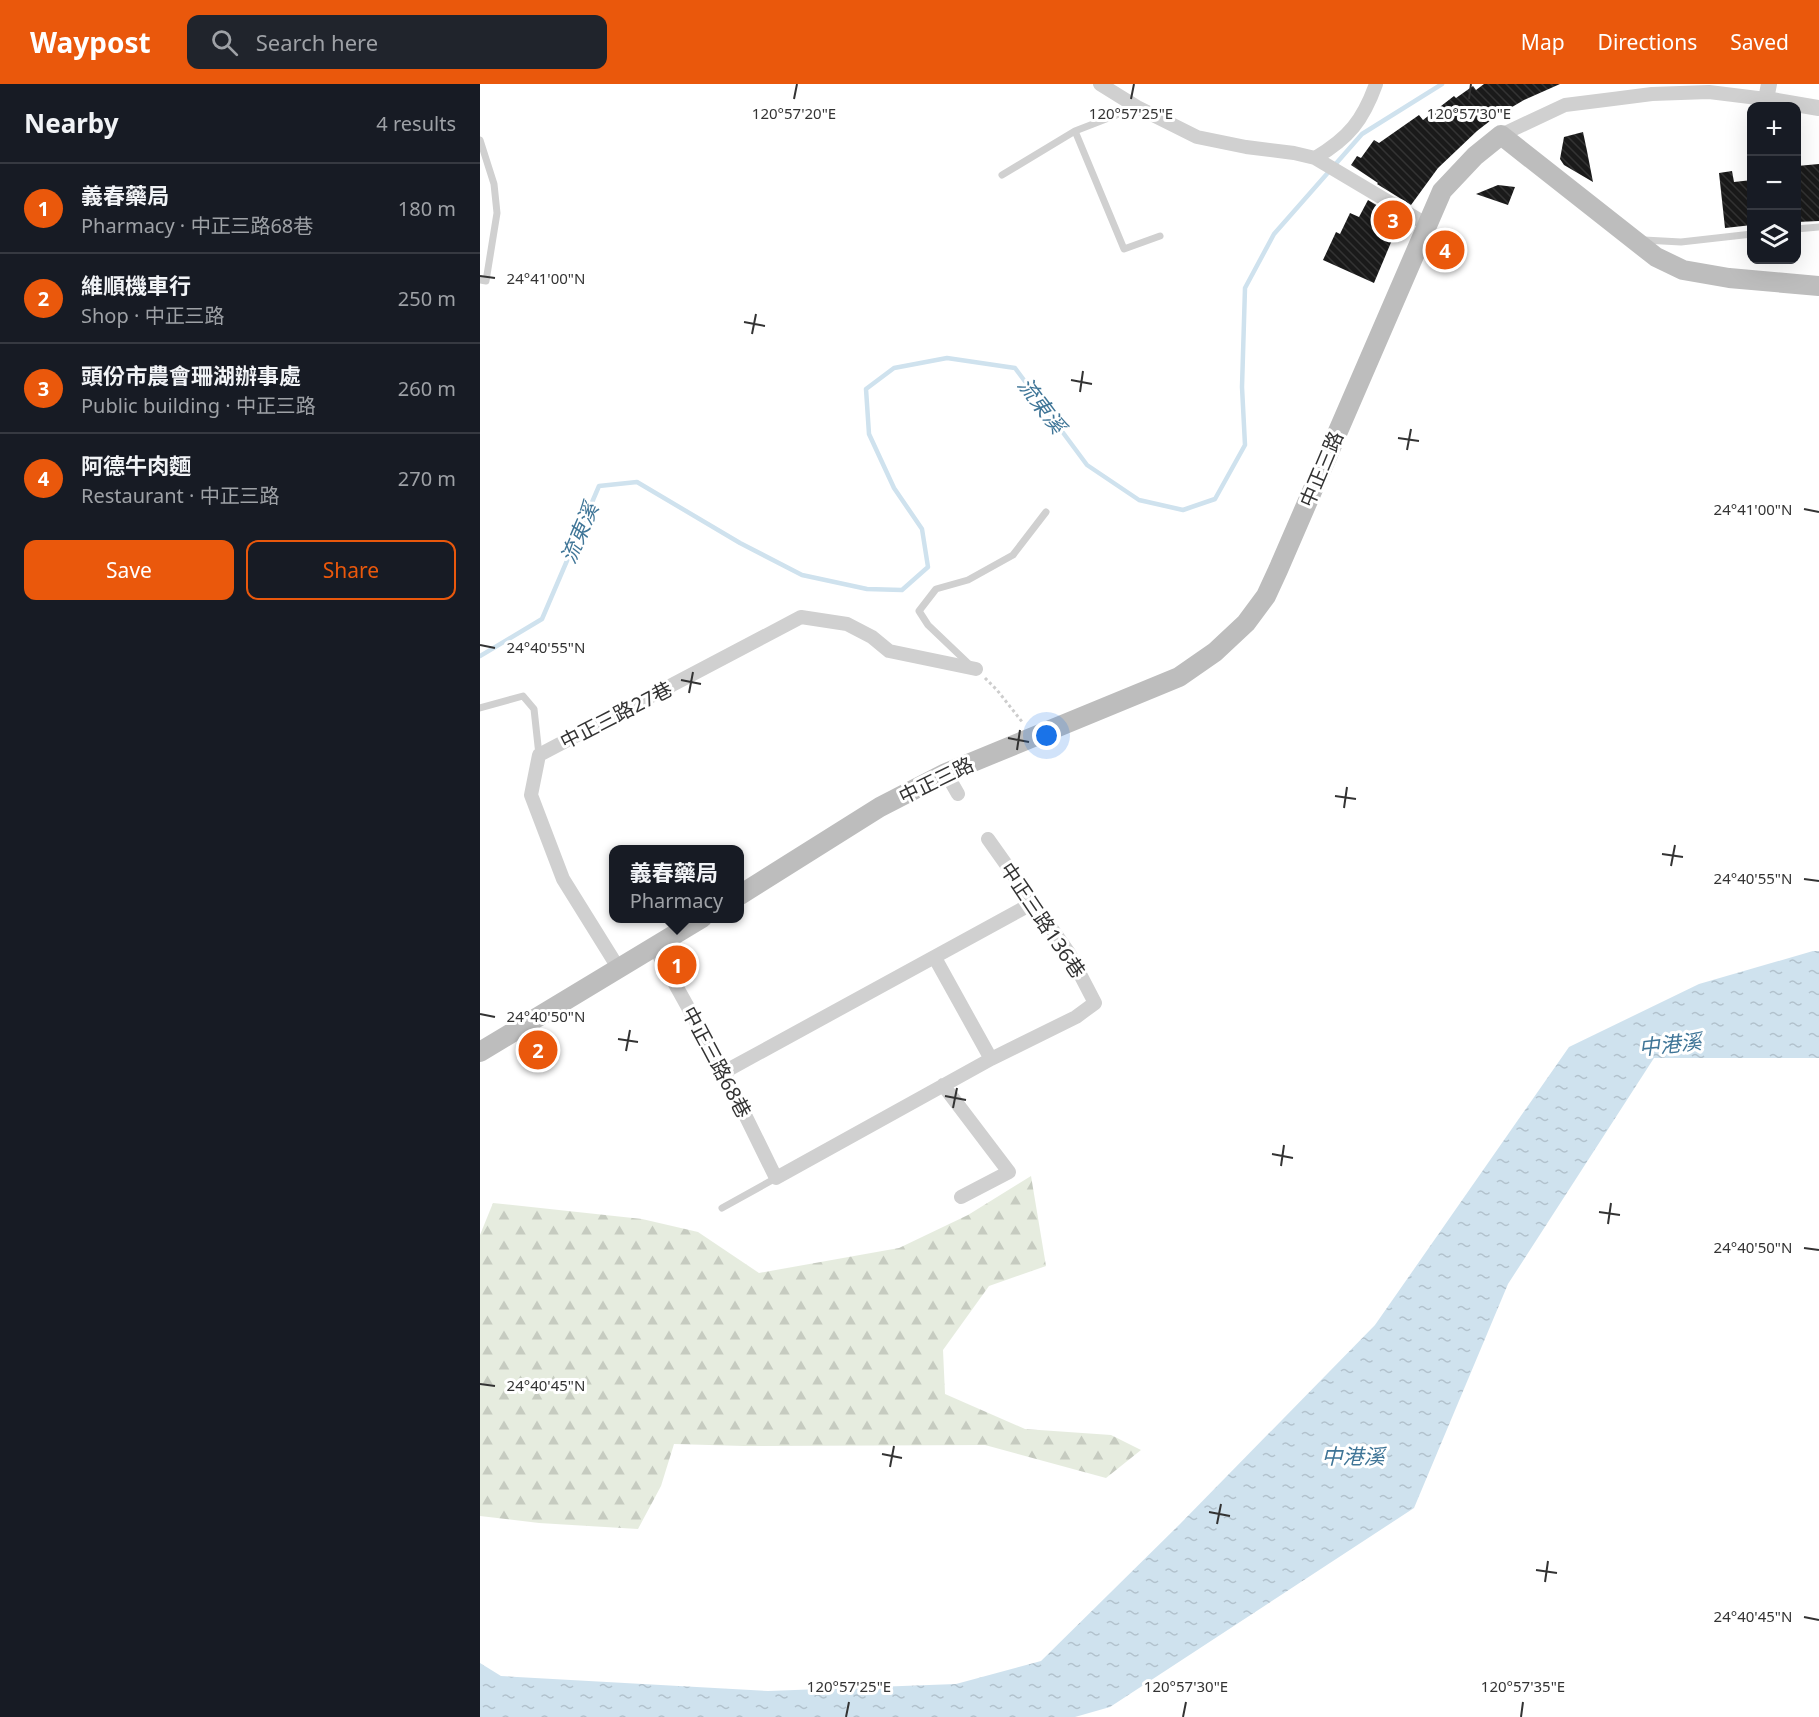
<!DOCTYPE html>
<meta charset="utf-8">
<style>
body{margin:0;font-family:"Noto Sans","Noto Sans TC",sans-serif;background:#20242c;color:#f1f3f6}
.controls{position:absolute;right:18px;top:18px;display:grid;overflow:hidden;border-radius:12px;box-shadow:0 6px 24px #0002}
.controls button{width:54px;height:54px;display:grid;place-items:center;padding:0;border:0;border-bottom:2px solid #363941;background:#171b24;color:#f1f3f6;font:30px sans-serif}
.you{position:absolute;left:567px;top:652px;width:21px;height:21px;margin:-15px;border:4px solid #fff;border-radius:50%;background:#1a73e8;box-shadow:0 0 0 9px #1a73e833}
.badge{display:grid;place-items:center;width:39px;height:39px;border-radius:50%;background:#ea580c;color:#fff;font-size:20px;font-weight:700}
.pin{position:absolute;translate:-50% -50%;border:3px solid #fff;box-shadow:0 2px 6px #0006}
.popup{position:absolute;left:129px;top:761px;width:135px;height:78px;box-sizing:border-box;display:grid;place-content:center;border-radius:12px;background:#171b24;filter:drop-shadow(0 2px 4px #0005);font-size:20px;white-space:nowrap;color:#9ea1a6}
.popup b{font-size:22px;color:#f1f3f6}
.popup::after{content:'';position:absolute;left:50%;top:100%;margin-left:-12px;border:12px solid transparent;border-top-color:#171b24}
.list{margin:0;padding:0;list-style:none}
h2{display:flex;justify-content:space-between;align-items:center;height:78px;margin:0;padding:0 24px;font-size:26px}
h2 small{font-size:20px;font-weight:400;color:#9ea1a6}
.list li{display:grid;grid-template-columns:39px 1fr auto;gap:18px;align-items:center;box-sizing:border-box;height:90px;padding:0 24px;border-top:2px solid #363941}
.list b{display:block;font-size:22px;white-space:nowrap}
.list p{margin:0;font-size:20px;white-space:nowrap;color:#9ea1a6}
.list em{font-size:20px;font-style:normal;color:#9ea1a6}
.actions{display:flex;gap:12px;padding:18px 24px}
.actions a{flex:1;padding:14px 0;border:2px solid #ea580c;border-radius:12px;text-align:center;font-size:21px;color:#ea580c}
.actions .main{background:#ea580c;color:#fff}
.icon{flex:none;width:33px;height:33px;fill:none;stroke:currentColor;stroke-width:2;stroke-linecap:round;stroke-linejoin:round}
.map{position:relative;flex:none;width:1339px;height:1633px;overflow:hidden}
header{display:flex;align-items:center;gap:36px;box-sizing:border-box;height:84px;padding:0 30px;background:#ea580c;color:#fff}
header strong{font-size:28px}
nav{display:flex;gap:33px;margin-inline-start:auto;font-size:21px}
.search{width:420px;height:54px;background:#20242c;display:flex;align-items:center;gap:15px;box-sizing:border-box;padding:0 21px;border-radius:12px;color:#9ea1a6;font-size:22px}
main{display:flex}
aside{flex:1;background:#171b24}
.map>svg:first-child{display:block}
.forest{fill:url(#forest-firs)}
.water{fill:url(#water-ripples)}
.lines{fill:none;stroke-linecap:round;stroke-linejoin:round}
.stream{stroke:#cfe2ee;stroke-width:4.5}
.building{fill:url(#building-back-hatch)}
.path{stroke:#cdcdcd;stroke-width:3;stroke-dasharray:3 3;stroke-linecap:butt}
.service{stroke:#d0d0d0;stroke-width:7}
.minor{stroke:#d0d0d0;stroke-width:14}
.tertiary{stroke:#d0d0d0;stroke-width:16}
.secondary{stroke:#bdbdbd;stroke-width:20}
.ticks{fill:none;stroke:#333;stroke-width:2}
.labels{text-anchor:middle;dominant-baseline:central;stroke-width:6;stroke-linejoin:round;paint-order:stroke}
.street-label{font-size:20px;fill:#333;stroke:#fff}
.water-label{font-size:21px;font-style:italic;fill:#3f7597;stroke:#fff}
.ticks-label{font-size:15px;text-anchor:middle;fill:#333;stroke:#fff;stroke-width:6;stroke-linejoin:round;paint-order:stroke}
</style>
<header>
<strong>Waypost</strong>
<div class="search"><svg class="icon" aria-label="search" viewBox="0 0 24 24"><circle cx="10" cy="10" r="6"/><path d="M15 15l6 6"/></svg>Search here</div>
<nav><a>Map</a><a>Directions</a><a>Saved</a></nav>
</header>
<main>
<aside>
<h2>Nearby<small>4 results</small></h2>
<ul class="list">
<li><span class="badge">1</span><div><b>義春藥局</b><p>Pharmacy · 中正三路68巷</p></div><em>180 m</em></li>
<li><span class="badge">2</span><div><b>維順機車行</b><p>Shop · 中正三路</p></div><em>250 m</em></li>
<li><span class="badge">3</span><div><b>頭份市農會珊湖辦事處</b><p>Public building · 中正三路</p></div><em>260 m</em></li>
<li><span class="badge">4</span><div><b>阿德牛肉麵</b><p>Restaurant · 中正三路</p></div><em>270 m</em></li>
</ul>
<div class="actions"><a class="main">Save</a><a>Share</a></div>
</aside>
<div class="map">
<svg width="1339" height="1633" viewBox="0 0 1339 1633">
<defs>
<pattern id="forest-firs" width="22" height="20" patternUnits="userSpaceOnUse" patternTransform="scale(1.5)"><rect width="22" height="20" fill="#e6ecdf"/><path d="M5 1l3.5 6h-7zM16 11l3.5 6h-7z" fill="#c6cbc0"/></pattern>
<pattern id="water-ripples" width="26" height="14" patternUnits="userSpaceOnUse" patternTransform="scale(1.5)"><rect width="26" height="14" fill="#cfe2ee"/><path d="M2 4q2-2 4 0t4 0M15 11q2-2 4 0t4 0" fill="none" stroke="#b2c2cd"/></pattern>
<pattern id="building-back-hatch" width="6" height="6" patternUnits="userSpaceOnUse" patternTransform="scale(1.5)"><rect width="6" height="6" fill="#1a1a1a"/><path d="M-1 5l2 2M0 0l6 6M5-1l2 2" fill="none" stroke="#333"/></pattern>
</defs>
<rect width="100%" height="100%" fill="#fff"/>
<!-- forest -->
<path class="forest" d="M 551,1092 L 566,1182 L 509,1202 L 463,1266 L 465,1310 L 545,1345 L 631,1351 L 661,1366 L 626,1394 L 505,1361 L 264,1362 L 194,1360 L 181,1402 L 158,1445 L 59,1439 L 0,1432 L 0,1151 L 13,1119 L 162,1135 L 218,1148 L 279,1189 L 419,1164 L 488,1131 Z"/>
<!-- water -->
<path class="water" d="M 1333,867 L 1339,867 L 1339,974 L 1174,974 L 1028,1200 L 934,1424 L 630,1623 L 595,1633 L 0,1633 L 0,1579 L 21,1592 L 288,1607 L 476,1600 L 561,1577 L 700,1440 L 895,1241 L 1089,963 L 1219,900 Z"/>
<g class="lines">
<!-- stream -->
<path class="stream" d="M 0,572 L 62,535 L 119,402 L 157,398 L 260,459 L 322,491 L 387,505 L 422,506 L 448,483 L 442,445 L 414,404 L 389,350 L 386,305 L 414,284 L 467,274 L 535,284 L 607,381 L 659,416 L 703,426 L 735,415 L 765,361 L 762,303 L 765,204 L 794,150 L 882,50 L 962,0"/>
</g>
<!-- building -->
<path class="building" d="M 1004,0 L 1080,0 L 1044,16 L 1015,33 L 997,47 L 958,84 L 931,121 L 897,100 L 898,99 L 871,81 L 877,72 L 881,74 L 894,56 L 899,59 L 939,31 L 943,36 L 974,12 L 976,14 L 993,2 L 996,6 Z
M 1103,48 L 1107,67 L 1113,98 L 1084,81 L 1080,75 L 1084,53 Z
M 1339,80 L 1339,137 L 1317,138 L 1317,82 Z
M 1252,87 L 1254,98 L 1272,96 L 1272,141 L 1245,144 L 1239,89 Z
M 1018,101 L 1035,103 L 1028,121 L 996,110 Z
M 888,116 L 920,135 L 920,137 L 894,199 L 843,176 L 856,148 L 860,150 L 870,129 L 879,133 Z"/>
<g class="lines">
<!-- path -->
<path class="path" d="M 505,594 L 517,606 L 543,639"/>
<!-- service -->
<path class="service" d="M 595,47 L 644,165 L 680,152
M 0,56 L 14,100 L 17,129 L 6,197 L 0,196
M 522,91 L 595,47 L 657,23
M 1316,145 L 1339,143
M 1164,156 L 1201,158 L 1272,150
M 491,582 L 448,541 L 439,527 L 456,505 L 488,496 L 533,471 L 566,428
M 0,624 L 43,612 L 54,625 L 59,671
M 242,1124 L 296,1094"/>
<!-- minor -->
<path class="minor" d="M 620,0 L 657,23 L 717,53 L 766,63 L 814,69 L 835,74 L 946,140
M 1021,51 L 1085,21 L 1133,15 L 1172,10 L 1229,8 L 1286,15
M 835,74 C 869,54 883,36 896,0
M 466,689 L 478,710
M 175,864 L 244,988 L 296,1094 L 511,975 L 596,933 L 615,919 L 589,869 L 508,755
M 455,874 L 511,975
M 139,885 L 83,795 L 51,711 L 59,671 L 321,533 L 367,540 L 392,553 L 409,567 L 496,585
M 244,988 L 553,819
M 463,1001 L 529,1088 L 481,1113"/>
<!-- tertiary -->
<path class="tertiary" d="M 1289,0 L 1286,15 L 1339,24"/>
<!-- secondary -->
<path class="secondary" d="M 260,811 L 400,723 L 466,689 L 699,593 L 735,568 L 766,539 L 786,512 L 798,486 L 962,107 L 995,72 L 1021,51 L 1176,173 L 1203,186 L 1249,194 L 1339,202
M 0,968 L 222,834"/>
</g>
<!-- ticks -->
<path class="ticks" d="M 314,15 L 317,0M 651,15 L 654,0M 989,15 L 991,0M 0,192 L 15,194M 264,238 L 285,242M 272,250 L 276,230M 591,296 L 612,300M 600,308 L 603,287M 918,354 L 939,357M 927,366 L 931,345M 1324,425 L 1339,428M 0,561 L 15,564M 201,596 L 221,600M 209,609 L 213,588M 528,654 L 549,658M 537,666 L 540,646M 855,712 L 876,715M 864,724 L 867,703M 1182,770 L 1203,773M 1191,782 L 1195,761M 1324,795 L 1339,797M 0,930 L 15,933M 138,955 L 158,958M 146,967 L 150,946M 465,1012 L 486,1016M 473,1024 L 477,1004M 792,1070 L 813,1074M 801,1082 L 804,1061M 1119,1128 L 1140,1131M 1128,1140 L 1131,1119M 1324,1164 L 1339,1166M 0,1300 L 15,1302M 402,1370 L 422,1374M 410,1383 L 414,1362M 729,1428 L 750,1432M 737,1440 L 741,1420M 1056,1486 L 1077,1489M 1065,1498 L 1068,1477M 1324,1533 L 1339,1536M 366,1633 L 369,1618M 703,1633 L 706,1618M 1041,1633 L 1043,1618"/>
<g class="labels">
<!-- street labels -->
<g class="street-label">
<text transform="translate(841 385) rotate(-67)">中正三路</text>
<text transform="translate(136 631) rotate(-27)">中正三路27巷</text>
<text transform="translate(456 696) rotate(-26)">中正三路</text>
<text transform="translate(563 836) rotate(56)">中正三路136巷</text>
<text transform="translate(237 978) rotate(62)">中正三路68巷</text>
</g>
<!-- water labels -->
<g class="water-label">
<text transform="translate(562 321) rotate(53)">流東溪</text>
<text transform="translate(99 449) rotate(-67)">流東溪</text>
<text transform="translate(1190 960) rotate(-6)">中港溪</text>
<text x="873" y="1372">中港溪</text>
</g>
</g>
<g class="ticks-label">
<text x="314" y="35">120°57'20"E</text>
<text x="651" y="35">120°57'25"E</text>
<text x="989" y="35">120°57'30"E</text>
<text x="66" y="200">24°41'00"N</text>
<text x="1273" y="431">24°41'00"N</text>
<text x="66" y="569">24°40'55"N</text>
<text x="1273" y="800">24°40'55"N</text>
<text x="66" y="938">24°40'50"N</text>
<text x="1273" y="1169">24°40'50"N</text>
<text x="66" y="1307">24°40'45"N</text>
<text x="1273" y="1538">24°40'45"N</text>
<text x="369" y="1608">120°57'25"E</text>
<text x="706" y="1608">120°57'30"E</text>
<text x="1043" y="1608">120°57'35"E</text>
</g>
</svg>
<div class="controls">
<button>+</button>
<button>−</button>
<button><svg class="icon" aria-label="layers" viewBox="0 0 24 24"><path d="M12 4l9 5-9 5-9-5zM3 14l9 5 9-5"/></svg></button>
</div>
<div class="you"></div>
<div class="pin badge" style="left:197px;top:881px">1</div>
<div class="popup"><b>義春藥局</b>Pharmacy</div>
<div class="pin badge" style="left:58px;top:966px">2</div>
<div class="pin badge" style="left:913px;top:136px">3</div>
<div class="pin badge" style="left:965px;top:166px">4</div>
</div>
</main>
